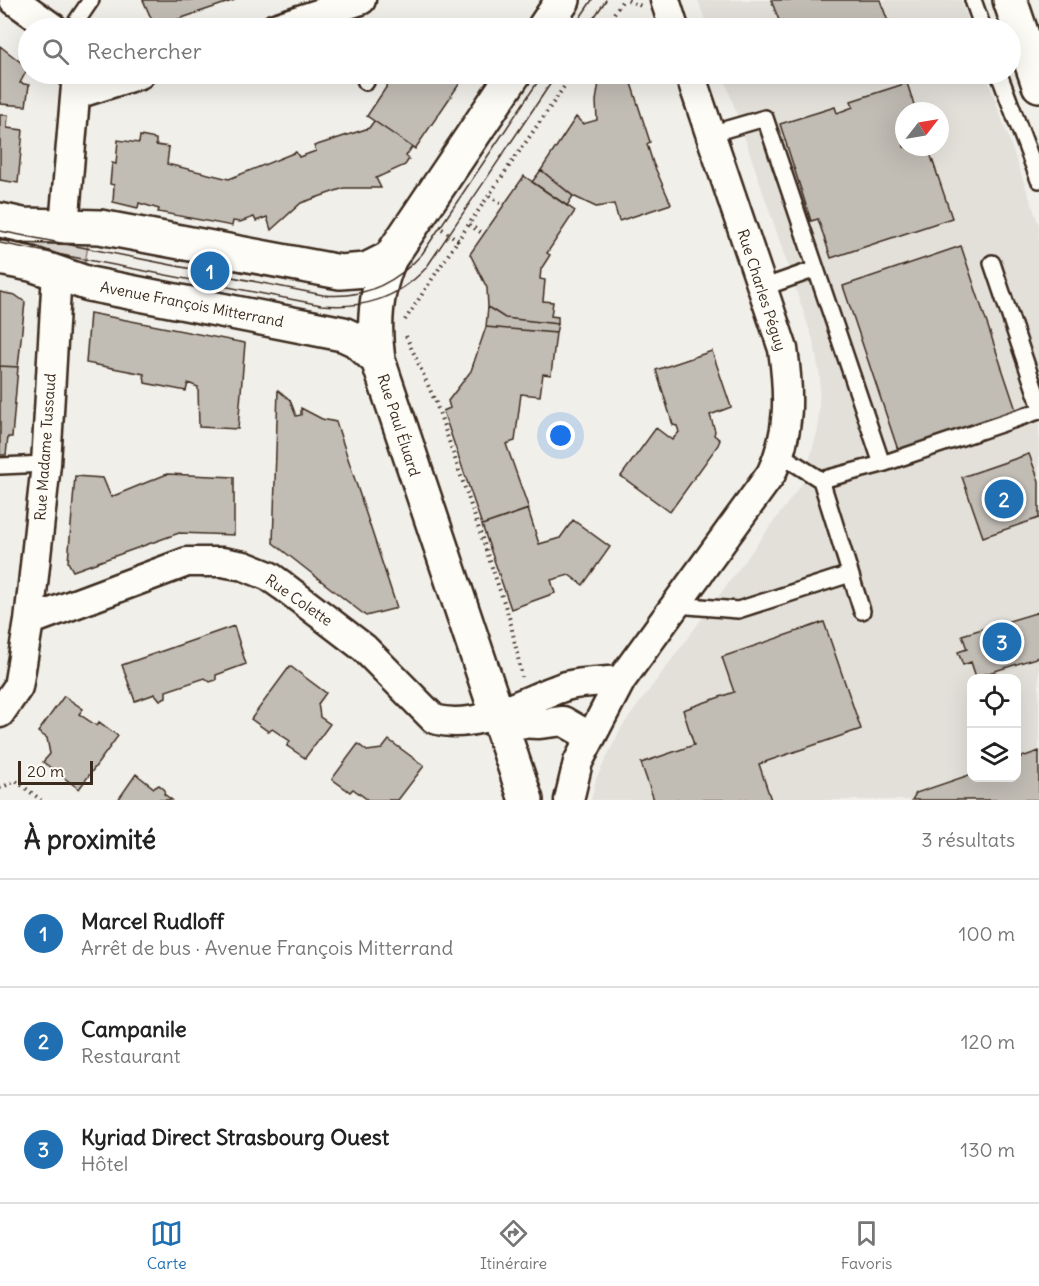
<!DOCTYPE html>
<html lang="fr">
<meta charset="utf-8">
<style>
body{margin:0;font-family:Delius,sans-serif;background:#f6f6f6;color:#222}
.controls{position:absolute;right:18px;bottom:18px;display:grid;overflow:hidden;border-radius:12px;box-shadow:0 6px 24px #0002}
.controls button{width:54px;height:54px;display:grid;place-items:center;padding:0;border:0;border-bottom:2px solid #e0e0e0;background:#fff;color:#222;font:30px sans-serif}
.compass{position:absolute;left:895px;top:102px;width:54px;height:54px;border-radius:50%;background:#fff;box-shadow:0 6px 24px #0002;rotate:59deg}
.scale{position:absolute;left:18px;bottom:15px;width:75px;box-sizing:border-box;padding-left:6px;border:3px solid #3b2a1e;border-top:0;font-size:16px;line-height:21px;white-space:nowrap;color:#3b2a1e;-webkit-text-stroke:4px #fdfcf7;paint-order:stroke}
.you{position:absolute;left:561px;top:436px;width:21px;height:21px;margin:-15px;border:4px solid #fff;border-radius:50%;background:#1a73e8;box-shadow:0 0 0 9px #1a73e833}
.badge{display:grid;place-items:center;width:39px;height:39px;border-radius:50%;background:#1f6fb2;color:#fff;font-size:20px;font-weight:700}
.pin{position:absolute;translate:-50% -50%;border:3px solid #fff;box-shadow:0 2px 6px #0006}
.list{margin:0;padding:0;list-style:none}
h2{display:flex;justify-content:space-between;align-items:center;height:78px;margin:0;padding:0 24px;font-size:26px}
h2 small{font-size:20px;font-weight:400;color:#767676}
.list li{display:grid;grid-template-columns:39px 1fr auto;gap:18px;align-items:center;box-sizing:border-box;height:108px;padding:0 24px;border-top:2px solid #e0e0e0}
.list b{display:block;font-size:22px;white-space:nowrap}
.list p{margin:0;font-size:20px;white-space:nowrap;color:#767676}
.list em{font-size:20px;font-style:normal;color:#767676}
.icon{flex:none;width:33px;height:33px;fill:none;stroke:currentColor;stroke-width:2;stroke-linecap:round;stroke-linejoin:round}
.map{position:relative;flex:none;width:1039px;height:800px;overflow:hidden}
.search{position:absolute;background:#fff;box-shadow:0 6px 24px #0002;left:18px;right:18px;top:18px;height:66px;display:flex;align-items:center;gap:15px;box-sizing:border-box;padding:0 21px;border-radius:33px;color:#767676;font-size:22px}
.sheet{height:402px;background:#fff}
nav{display:flex;justify-content:space-around;align-items:center;box-sizing:border-box;height:84px;border-top:2px solid #e0e0e0;background:#fff;font-size:16px;color:#767676}
nav a{display:grid;justify-items:center;gap:3px}
nav .on{color:#1f6fb2}
.map>svg:first-child{display:block}
.built{fill:#e3e0da;fill-rule:evenodd}
.green{fill:#d7d2cc;stroke:#897e75;stroke-width:1.5}
.building{fill:#c1bcb4;stroke:#3b2a1e;stroke-width:1.5}
.lines{fill:none;stroke-linecap:round;stroke-linejoin:round}
.lane-casing{stroke:#3b2a1e;stroke-width:20}
.street-casing{stroke:#3b2a1e;stroke-width:33}
.secondary-casing{stroke:#3b2a1e;stroke-width:38}
.highway-casing{stroke:#3b2a1e;stroke-width:38}
.path{stroke:#3b2a1e;stroke-width:4;stroke-dasharray:1.5 4.5;stroke-linecap:butt}
.lane{stroke:#fdfcf7;stroke-width:15}
.street{stroke:#fdfcf7;stroke-width:28}
.secondary{stroke:#fdfcf7;stroke-width:33}
.highway{stroke:#fdfcf7;stroke-width:33}
.tram{stroke:#3b2a1e;stroke-width:1.5}
.labels{text-anchor:middle;dominant-baseline:central;stroke-width:4.5;stroke-linejoin:round;paint-order:stroke}
.street-label{font-size:15px;fill:#3b2a1e;stroke:#fdfcf7}
</style>
<div class="map">
<svg width="1039" height="800" viewBox="0 0 1039 800">
<rect width="100%" height="100%" fill="#f1efea"/>
<filter id="ink" filterUnits="userSpaceOnUse"><feTurbulence type="fractalNoise" baseFrequency=".0167" numOctaves="2"/><feDisplacementMap in="SourceGraphic" scale="12" xChannelSelector="R" yChannelSelector="G"/><feConvolveMatrix kernelMatrix="1 2 1 2 8 2 1 2 1" color-interpolation-filters="sRGB"/></filter>
<g filter="url(#ink)">
<!-- built -->
<path class="built" d="M 698,0 L 961,0 L 971,28 L 708,28 Z
M 723,74 L 986,74 L 1039,225 L 1039,800 L 591,800 L 596,779 L 621,728 L 803,482 L 818,429 L 820,378 L 814,343 ZM 904,111 L 940,111 L 940,147 L 904,147 ZM 972,678 L 1016,678 L 1016,778 L 972,778 Z"/>
<!-- green -->
<path class="green" d="M 0,223 L 90,233 L 83,276 L 0,252 Z"/>
<!-- building -->
<path class="building" d="M 143,0 L 235,0 L 155,27 Z
M 771,0 L 880,0 L 889,24 L 875,28 L 782,28 Z
M 0,46 L 28,68 L 20,83 L 29,85 L 26,106 L 0,104 Z
M 391,74 L 466,74 L 415,149 L 367,116 L 393,77 Z
M 606,74 L 623,74 L 630,80 L 650,142 L 647,144 L 653,163 L 671,204 L 619,221 L 614,204 L 596,207 L 573,196 L 541,170 L 576,117 L 583,124 L 597,120 L 596,101 L 599,82 L 607,78 Z
M 907,83 L 916,111 L 904,111 L 904,147 L 928,147 L 952,218 L 831,258 L 818,219 L 811,221 L 780,124 L 835,107 L 837,113 L 853,107 L 851,101 Z
M 0,115 L 8,115 L 7,128 L 23,130 L 18,183 L 0,180 Z
M 374,121 L 412,147 L 406,156 L 409,159 L 405,165 L 376,178 L 381,188 L 344,188 L 301,203 L 271,230 L 267,217 L 256,221 L 254,217 L 240,222 L 233,221 L 232,226 L 158,212 L 159,209 L 139,203 L 138,208 L 113,202 L 114,185 L 110,184 L 112,163 L 116,164 L 118,140 L 139,143 L 140,136 L 156,139 L 156,145 L 169,147 L 167,164 L 229,179 L 296,152 L 299,157 L 316,151 L 314,146 L 369,128 Z
M 541,170 L 573,196 L 567,206 L 532,182 Z
M 524,176 L 575,211 L 547,253 L 550,255 L 541,269 L 540,279 L 545,280 L 543,301 L 553,302 L 551,316 L 558,317 L 558,324 L 505,318 L 488,307 L 487,288 L 470,254 Z
M 961,246 L 1016,410 L 898,450 L 843,286 Z
M 0,292 L 15,295 L 25,302 L 18,367 L 0,366 Z
M 488,307 L 505,318 L 558,324 L 556,333 L 486,327 Z
M 90,313 L 245,343 L 238,429 L 199,427 L 198,387 L 188,383 L 186,391 L 145,383 L 144,374 L 86,363 Z
M 486,327 L 556,333 L 551,375 L 543,374 L 540,396 L 521,394 L 515,441 L 506,444 L 529,509 L 482,525 L 443,411 L 450,408 L 448,401 L 471,371 Z
M 712,351 L 731,407 L 710,415 L 715,431 L 714,435 L 720,440 L 718,445 L 670,512 L 621,476 L 656,428 L 672,440 L 679,432 L 677,426 L 673,425 L 656,370 Z
M 0,366 L 18,367 L 12,437 L 8,437 L 6,455 L 0,455 Z
M 278,390 L 290,400 L 296,416 L 301,415 L 301,408 L 322,419 L 336,422 L 397,608 L 366,616 L 273,543 Z
M 1029,454 L 1039,481 L 1039,518 L 983,537 L 962,477 Z
M 167,474 L 234,477 L 234,535 L 179,533 L 73,571 L 68,562 L 75,476 L 103,478 L 111,497 Z
M 528,509 L 539,544 L 560,538 L 573,520 L 610,547 L 583,585 L 569,575 L 551,580 L 555,593 L 511,609 L 482,525 Z
M 1039,612 L 1039,657 L 976,677 L 971,662 L 963,665 L 958,652 L 967,649 L 962,635 Z
M 824,622 L 861,729 L 759,764 L 771,800 L 654,800 L 641,763 L 694,745 L 683,710 L 734,692 L 722,657 Z
M 234,626 L 246,664 L 216,675 L 216,680 L 210,682 L 205,678 L 166,691 L 166,697 L 160,700 L 155,694 L 135,701 L 122,665 Z
M 290,666 L 326,693 L 318,704 L 319,709 L 320,717 L 330,724 L 305,758 L 287,746 L 290,741 L 272,729 L 269,732 L 251,719 Z
M 64,696 L 83,709 L 79,714 L 97,726 L 99,722 L 118,736 L 79,789 L 43,762 L 50,754 L 47,738 L 38,732 Z
M 389,740 L 424,766 L 398,800 L 368,800 L 353,789 L 350,792 L 332,779 L 358,744 L 367,751 L 382,749 Z
M 1039,751 L 1039,800 L 912,800 L 916,793 L 972,774 L 972,778 L 1016,778 L 1016,759 Z
M 136,774 L 154,788 L 159,785 L 165,790 L 164,794 L 172,800 L 118,800 Z"/>
<g class="lines">
<defs>
<path id="lane" d="M 973,0 L 983,28
M 338,8 L 346,28
M 72,28 L 91,0
M 363,74 L 366,82
M 999,74 L 1039,180
M 710,134 L 765,118 L 816,269
M 992,263 L 1039,402
M 762,288 L 816,269 L 882,464 L 821,480
M 780,454 L 821,480 L 862,611
M 882,464 L 1039,411
M 0,466 L 46,464
M 676,605 L 738,610 L 850,574"/>
<path id="street" d="M 14,0 L 53,28
M 665,0 L 674,28
M 275,28 L 361,0
M 77,94 L 140,74
M 64,226 L 77,74
M 29,621 L 46,464 L 57,272
M 0,713 L 18,687 L 29,621 L 187,562 L 222,562 L 244,566 L 269,576 L 283,586 L 364,648 L 434,719 C 478,732 525,699 566,686 C 583,681 604,682 621,680
M 496,713 L 514,723 L 538,724 L 563,721 L 589,736
M 569,800 L 578,762 L 621,680 L 771,474 C 791,433 789,392 783,349 L 690,74"/>
<path id="secondary" d="M 544,28 L 563,0
M 514,74 L 390,258 C 375,291 373,325 378,360 L 526,800
M 0,220 L 23,225 L 100,227 L 340,272 L 366,270 L 390,258
M 0,258 L 31,264 L 89,284 L 343,334 L 356,340 L 378,360"/>
<path id="highway" d="M 1010,0 L 1039,85"/>
</defs>
<!-- lane casing -->
<use href="#lane" class="lane-casing"/>
<!-- street casing -->
<use href="#street" class="street-casing"/>
<!-- secondary casing -->
<use href="#secondary" class="secondary-casing"/>
<!-- highway casing -->
<use href="#highway" class="highway-casing"/>
<!-- path -->
<path class="path" d="M 628,0 L 641,6
M 510,28 L 515,20
M 604,28 L 623,0
M 489,196 L 504,205
M 469,225 L 484,234
M 442,229 L 458,240 L 573,74
M 405,320 L 458,240
M 406,336 L 436,403 L 510,620 L 522,677
M 0,788 L 16,781 L 41,800"/>
<!-- lane -->
<use href="#lane" class="lane"/>
<!-- street -->
<use href="#street" class="street"/>
<!-- secondary -->
<use href="#secondary" class="secondary"/>
<!-- highway -->
<use href="#highway" class="highway"/>
<!-- tram -->
<path class="tram" d="M 573,28 L 592,0
M 587,28 L 606,0
M 0,231 L 323,295 C 363,299 395,284 422,254 L 543,74
M 0,243 L 321,305 C 363,309 397,299 426,268 L 557,74"/>
</g>
</g>
<g class="labels">
<!-- street labels -->
<g class="street-label">
<text transform="translate(762 290) rotate(72)">Rue Charles Péguy</text>
<text transform="translate(192 304) rotate(11)">Avenue François Mitterrand</text>
<text transform="translate(399 425) rotate(72)">Rue Paul Éluard</text>
<text transform="translate(45 447) rotate(-86)">Rue Madame Tussaud</text>
<text transform="translate(299 600) rotate(35)">Rue Colette</text>
</g>
</g>
</svg>
<div class="controls">
<button><svg class="icon" aria-label="locate" viewBox="0 0 24 24"><circle cx="12" cy="12" r="6"/><path d="M12 2v4M12 18v4M2 12h4M18 12h4"/></svg></button>
<button><svg class="icon" aria-label="layers" viewBox="0 0 24 24"><path d="M12 4l9 5-9 5-9-5zM3 14l9 5 9-5"/></svg></button>
</div>
<svg class="compass" viewBox="-18 -18 36 36"><path d="M0-13l5 13h-10z" fill="#e53935"/><path d="M0 13l5-13h-10z" fill="#767676"/></svg>
<div class="scale">20 m</div>
<div class="you"></div>
<div class="pin badge" style="left:210px;top:271px">1</div>
<div class="pin badge" style="left:1004px;top:499px">2</div>
<div class="pin badge" style="left:1002px;top:642px">3</div>
<div class="search"><svg class="icon" aria-label="search" viewBox="0 0 24 24"><circle cx="10" cy="10" r="6"/><path d="M15 15l6 6"/></svg>Rechercher</div>
</div>
<section class="sheet">
<h2>À proximité<small>3 résultats</small></h2>
<ul class="list">
<li><span class="badge">1</span><div><b>Marcel Rudloff</b><p>Arrêt de bus · Avenue François Mitterrand</p></div><em>100 m</em></li>
<li><span class="badge">2</span><div><b>Campanile</b><p>Restaurant</p></div><em>120 m</em></li>
<li><span class="badge">3</span><div><b>Kyriad Direct Strasbourg Ouest</b><p>Hôtel</p></div><em>130 m</em></li>
</ul>
</section>
<nav>
<a class="on"><svg class="icon" aria-label="map" viewBox="0 0 24 24"><path d="M3 6l6-2 6 2 6-2v14l-6 2-6-2-6 2zM9 4v14M15 6v14"/></svg>Carte</a>
<a><svg class="icon" aria-label="directions" viewBox="0 0 24 24"><path d="M12 3l9 9-9 9-9-9zM9 14v-3h6M13 9l2 2-2 2"/></svg>Itinéraire</a>
<a><svg class="icon" aria-label="saved" viewBox="0 0 24 24"><path d="M7 4h10v16l-5-4-5 4z"/></svg>Favoris</a>
</nav>
